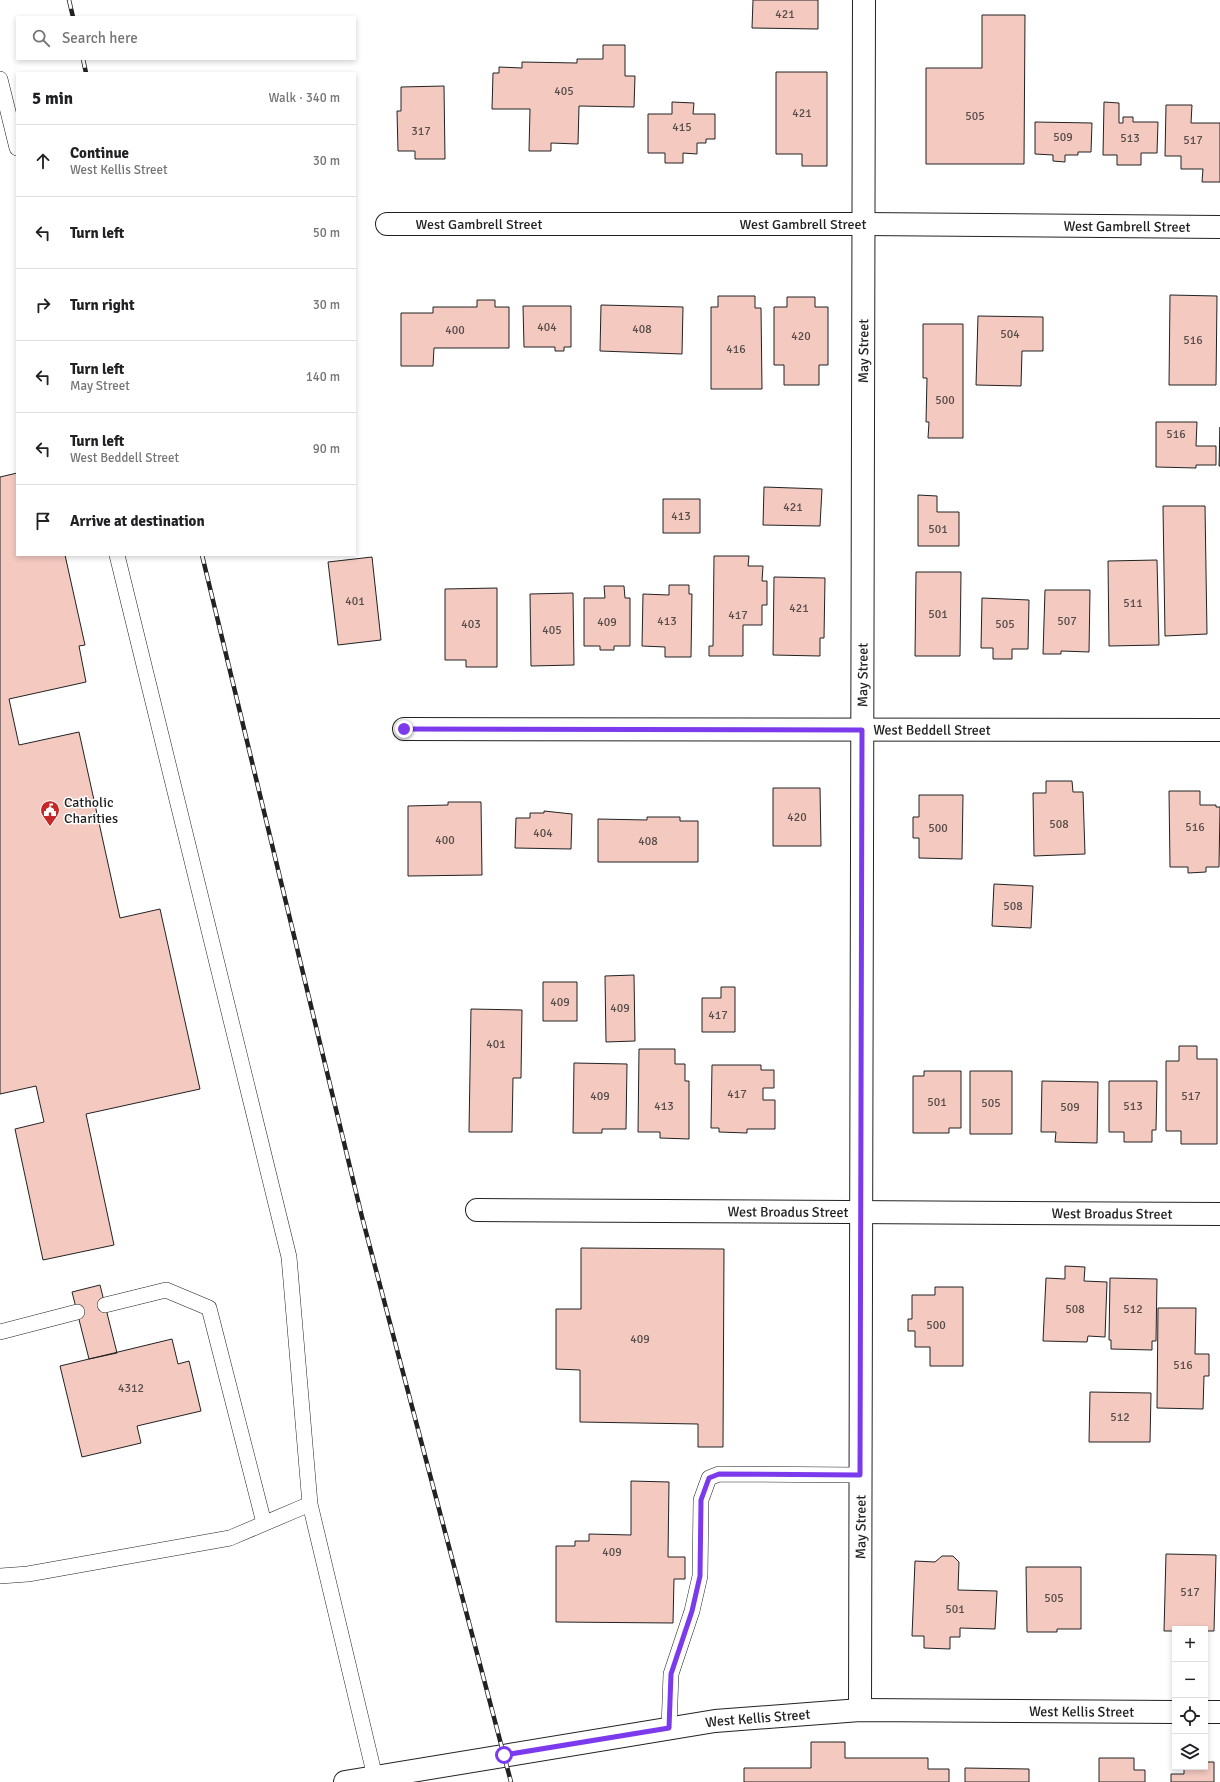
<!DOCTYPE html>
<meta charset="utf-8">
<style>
body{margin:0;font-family:Signika,sans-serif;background:#f2f2f2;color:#202124}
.controls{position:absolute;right:12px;bottom:12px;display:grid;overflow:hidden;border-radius:0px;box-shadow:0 2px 6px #0003}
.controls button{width:36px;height:36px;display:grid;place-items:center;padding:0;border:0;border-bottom:1px solid #e0e0e0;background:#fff;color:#202124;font:20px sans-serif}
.stop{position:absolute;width:12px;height:12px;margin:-9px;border:3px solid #7c3aed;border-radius:50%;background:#fff}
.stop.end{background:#7c3aed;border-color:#fff;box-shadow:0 1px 4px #0008}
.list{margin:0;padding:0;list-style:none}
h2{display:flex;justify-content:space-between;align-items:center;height:52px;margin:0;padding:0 16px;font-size:17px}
h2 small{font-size:13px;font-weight:400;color:#757577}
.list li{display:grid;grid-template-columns:26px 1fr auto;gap:12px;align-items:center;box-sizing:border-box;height:72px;padding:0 16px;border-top:1px solid #e0e0e0}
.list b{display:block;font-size:15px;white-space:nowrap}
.list p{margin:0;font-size:13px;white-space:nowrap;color:#757577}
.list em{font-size:13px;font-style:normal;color:#757577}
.icon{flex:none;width:22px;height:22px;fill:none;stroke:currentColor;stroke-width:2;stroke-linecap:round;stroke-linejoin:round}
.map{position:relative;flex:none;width:1220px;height:1782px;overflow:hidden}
.search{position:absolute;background:#fff;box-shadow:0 2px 6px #0003;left:16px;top:16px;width:340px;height:44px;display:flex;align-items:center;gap:10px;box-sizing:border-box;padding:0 14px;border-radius:0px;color:#757577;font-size:15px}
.panel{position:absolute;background:#fff;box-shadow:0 2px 6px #0003;left:16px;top:72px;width:340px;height:484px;border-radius:0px}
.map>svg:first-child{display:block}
.building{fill:#f3c9c0;stroke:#222}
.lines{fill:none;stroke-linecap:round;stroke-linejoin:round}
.lane-casing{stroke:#222;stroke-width:16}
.street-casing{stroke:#222;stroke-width:24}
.lane{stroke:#fff;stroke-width:15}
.street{stroke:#fff;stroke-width:22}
.rail-casing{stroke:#222;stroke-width:4.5}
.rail{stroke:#fff;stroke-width:3;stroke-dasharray:9;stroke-linecap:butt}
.route{stroke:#7c3aed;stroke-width:5}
.labels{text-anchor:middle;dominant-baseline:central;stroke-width:3;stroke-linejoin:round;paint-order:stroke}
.number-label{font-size:12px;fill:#564c4a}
.street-label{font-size:14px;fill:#222;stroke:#fff}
.poi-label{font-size:14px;fill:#222;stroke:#fff;text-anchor:start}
</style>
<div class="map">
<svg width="1220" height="1782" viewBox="0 0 1220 1782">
<rect width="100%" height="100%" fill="#fff"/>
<!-- building -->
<path class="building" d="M 753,0 L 818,0 L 818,29 L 752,28 Z
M 982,15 L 1025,15 L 1024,164 L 926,164 L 926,68 L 982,68 Z
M 603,45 L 625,45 L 625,76 L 635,76 L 634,107 L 579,106 L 578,144 L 551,143 L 551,151 L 529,151 L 530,109 L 492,109 L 493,73 L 499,73 L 499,67 L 522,68 L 522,62 L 577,63 L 577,59 L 603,59 Z
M 776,72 L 827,72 L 827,166 L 802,166 L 802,154 L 776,154 Z
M 444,86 L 445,159 L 415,159 L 415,151 L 398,151 L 397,111 L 401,111 L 401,87 Z
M 672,102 L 694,103 L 693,114 L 715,114 L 715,139 L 706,139 L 706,143 L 697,143 L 697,154 L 683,153 L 683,163 L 665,163 L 665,153 L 648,153 L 648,114 L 672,114 Z
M 1104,102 L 1119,103 L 1119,123 L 1123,123 L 1123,117 L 1133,117 L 1133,122 L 1158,122 L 1157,153 L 1141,153 L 1141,165 L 1117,165 L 1117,155 L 1103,155 Z
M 1166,105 L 1192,105 L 1191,123 L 1220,123 L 1220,182 L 1202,182 L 1203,169 L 1181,169 L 1181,156 L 1165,156 Z
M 1035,122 L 1092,123 L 1091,152 L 1078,152 L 1078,155 L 1065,155 L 1065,162 L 1053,161 L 1053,155 L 1035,154 Z
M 1170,295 L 1217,296 L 1216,385 L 1169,385 Z
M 718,296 L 755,296 L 755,308 L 761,308 L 762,389 L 711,389 L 711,307 L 718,307 Z
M 787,297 L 815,297 L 815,307 L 828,307 L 828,365 L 819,365 L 819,385 L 784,385 L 784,365 L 774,365 L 774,307 L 787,307 Z
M 477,300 L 495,300 L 495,307 L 509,307 L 509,348 L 434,348 L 433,366 L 401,366 L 401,313 L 433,313 L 433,307 L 477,307 Z
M 601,305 L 683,307 L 682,354 L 600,351 Z
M 523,306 L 571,306 L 571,347 L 564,347 L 564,351 L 555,351 L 555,347 L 524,347 Z
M 978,316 L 1043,317 L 1043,351 L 1022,351 L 1021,386 L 976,385 Z
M 923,324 L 963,324 L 963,438 L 928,438 L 929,422 L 926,422 L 927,378 L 923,378 Z
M 1156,422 L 1197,422 L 1196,446 L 1216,446 L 1216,465 L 1196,465 L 1196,468 L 1156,467 Z
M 1220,427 L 1220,466 L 1219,466 Z
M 17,473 L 17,555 L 65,555 L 85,645 L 79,646 L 86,682 L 9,699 L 19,745 L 79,732 L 120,918 L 160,909 L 200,1089 L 86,1114 L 114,1245 L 43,1260 L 15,1129 L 44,1122 L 36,1086 L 0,1094 L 0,477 Z
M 764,487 L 822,489 L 820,526 L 763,525 Z
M 918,495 L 937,496 L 937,512 L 959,512 L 959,546 L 918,546 Z
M 663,499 L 700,499 L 700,533 L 663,533 Z
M 1163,506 L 1205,506 L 1207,634 L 1165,636 Z
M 714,556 L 749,556 L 748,566 L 763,566 L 762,581 L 767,581 L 767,605 L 762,605 L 762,625 L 743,625 L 743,656 L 709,656 L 709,646 L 713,646 Z
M 372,557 L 381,640 L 338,645 L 328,562 Z
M 1157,560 L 1159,645 L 1109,646 L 1108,561 Z
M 916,572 L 961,572 L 960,656 L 915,656 Z
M 774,577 L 825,578 L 824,638 L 820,638 L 820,656 L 773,655 Z
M 669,585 L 689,585 L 689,594 L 692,594 L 691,657 L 665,657 L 665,647 L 642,646 L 643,594 L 669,595 Z
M 604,586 L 624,586 L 625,598 L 630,598 L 630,646 L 614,646 L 614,650 L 600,650 L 600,646 L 584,646 L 584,598 L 605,598 Z
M 497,588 L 497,667 L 466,667 L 466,660 L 445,660 L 445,589 Z
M 1045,590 L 1090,590 L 1089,652 L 1061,651 L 1061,654 L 1043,654 Z
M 573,593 L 574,665 L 531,666 L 530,594 Z
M 982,598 L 1029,600 L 1028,649 L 1012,649 L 1012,659 L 993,659 L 993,648 L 981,648 Z
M 1046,781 L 1072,781 L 1073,792 L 1083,792 L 1085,854 L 1034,856 L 1033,793 L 1046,793 Z
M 773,788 L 820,788 L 821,846 L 773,846 Z
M 1169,791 L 1200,791 L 1200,805 L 1216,805 L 1216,807 L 1220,807 L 1219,867 L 1206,867 L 1206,872 L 1188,873 L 1188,867 L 1170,867 Z
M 919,795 L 963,795 L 962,859 L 919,858 L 919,838 L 913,838 L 913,817 L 919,817 Z
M 448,802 L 481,802 L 482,875 L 408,876 L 408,806 L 448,805 Z
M 544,811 L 572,814 L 571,849 L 515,848 L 516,818 L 530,818 L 530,813 L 544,813 Z
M 647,817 L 680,817 L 680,821 L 698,821 L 698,862 L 598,862 L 598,819 L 647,820 Z
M 994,884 L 1033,886 L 1031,928 L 992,926 Z
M 634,975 L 635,1041 L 606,1042 L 605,976 Z
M 543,982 L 577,982 L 577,1021 L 543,1021 Z
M 721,987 L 735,987 L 735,1032 L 702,1032 L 702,998 L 721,998 Z
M 471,1009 L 522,1010 L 521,1078 L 513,1078 L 512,1132 L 469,1132 Z
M 1179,1046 L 1197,1046 L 1197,1059 L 1217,1059 L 1217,1144 L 1181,1144 L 1181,1131 L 1166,1131 L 1166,1061 L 1179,1061 Z
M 639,1049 L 675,1049 L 675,1064 L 685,1064 L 685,1081 L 689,1081 L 689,1139 L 660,1138 L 660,1132 L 638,1132 Z
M 574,1063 L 627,1064 L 626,1129 L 602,1129 L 602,1133 L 573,1133 Z
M 712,1065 L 761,1065 L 761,1070 L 774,1070 L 774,1088 L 763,1088 L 763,1100 L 775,1100 L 775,1129 L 747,1129 L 747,1133 L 719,1132 L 719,1128 L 711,1128 Z
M 924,1071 L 961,1071 L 961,1128 L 949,1128 L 949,1133 L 913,1133 L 913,1076 L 924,1076 Z
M 970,1071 L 1012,1071 L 1012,1134 L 970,1134 Z
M 1042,1081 L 1098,1082 L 1097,1143 L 1055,1142 L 1056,1132 L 1041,1132 Z
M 1109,1081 L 1157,1081 L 1156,1130 L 1152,1130 L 1152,1142 L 1124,1142 L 1124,1132 L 1109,1132 Z
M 581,1248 L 724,1249 L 723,1447 L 698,1447 L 698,1424 L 580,1422 L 580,1370 L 556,1369 L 556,1309 L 581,1309 Z
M 1065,1266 L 1085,1267 L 1084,1281 L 1107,1282 L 1105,1337 L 1088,1336 L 1087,1342 L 1043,1341 L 1046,1278 L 1065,1279 Z
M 1110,1278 L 1157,1279 L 1156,1341 L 1152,1341 L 1152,1350 L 1111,1349 L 1111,1340 L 1109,1340 Z
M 100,1285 L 117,1353 L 89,1359 L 72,1292 Z
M 935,1287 L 963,1287 L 963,1366 L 930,1366 L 930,1347 L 915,1347 L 915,1331 L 908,1331 L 908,1319 L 912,1319 L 912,1295 L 935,1295 Z
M 1158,1308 L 1196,1308 L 1195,1354 L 1209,1354 L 1209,1376 L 1204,1376 L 1203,1409 L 1157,1408 Z
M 172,1339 L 178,1364 L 189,1361 L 201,1411 L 137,1426 L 141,1443 L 82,1457 L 60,1366 Z
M 1090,1392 L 1151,1393 L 1150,1442 L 1089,1442 Z
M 631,1481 L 669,1482 L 668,1557 L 685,1557 L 685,1579 L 674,1579 L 673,1623 L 556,1622 L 556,1546 L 575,1546 L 575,1541 L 589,1541 L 589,1534 L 631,1535 Z
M 1166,1554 L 1216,1555 L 1214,1631 L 1205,1631 L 1205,1629 L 1175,1629 L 1175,1631 L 1164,1631 Z
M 942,1556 L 953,1556 L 959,1562 L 958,1590 L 997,1591 L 995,1629 L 960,1628 L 960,1637 L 950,1637 L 950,1649 L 924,1648 L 924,1636 L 912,1636 L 915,1561 L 935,1562 Z
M 1026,1567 L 1081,1567 L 1081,1629 L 1057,1629 L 1057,1632 L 1027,1632 Z
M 811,1742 L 845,1742 L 845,1758 L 928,1758 L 928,1769 L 949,1769 L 949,1782 L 744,1782 L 744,1768 L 811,1768 Z
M 1099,1758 L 1134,1758 L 1134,1770 L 1145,1770 L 1145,1782 L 1099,1782 Z
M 1205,1762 L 1214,1762 L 1214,1782 L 1171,1782 L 1171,1774 L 1184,1774 L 1184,1767 L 1205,1767 Z
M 965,1768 L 1029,1769 L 1029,1782 L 965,1782 Z"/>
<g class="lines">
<defs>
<path id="lane" d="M 0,79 L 17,148
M 117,555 L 289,1257 L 310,1504 L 375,1777
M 105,1305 L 166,1290 L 209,1308 L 264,1523
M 0,1332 L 77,1312
M 0,1576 L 28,1574 L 230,1538 L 310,1504
M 669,1728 L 671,1674 L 692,1611 L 700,1576 L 701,1500 L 709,1478 L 719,1474 L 860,1475"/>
<g id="street">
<path id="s1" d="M 387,224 L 863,224 L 1220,227"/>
<path id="s2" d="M 404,729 L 1220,730"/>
<path id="s3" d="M 477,1210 L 1220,1214"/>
<path id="s4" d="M 860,1710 L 864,0"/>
<path d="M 1205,1712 L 1220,1712"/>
<path id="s5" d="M 345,1782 L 715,1721 L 860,1710 L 1175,1712"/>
</g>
</defs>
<!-- lane casing -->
<use href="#lane" class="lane-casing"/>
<!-- street casing -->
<use href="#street" class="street-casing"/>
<!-- lane -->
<use href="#lane" class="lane"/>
<!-- street -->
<use href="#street" class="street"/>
<defs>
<path id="rail" d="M 69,0 L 73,17
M 83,59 L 86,73
M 202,555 L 362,1217 L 511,1782"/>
</defs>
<!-- rail casing -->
<use href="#rail" class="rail-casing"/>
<!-- rail -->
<use href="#rail" class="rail"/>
</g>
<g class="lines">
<!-- route -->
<path class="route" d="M 404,729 L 862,730 L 860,1475 L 719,1474 L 709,1478 L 701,1500 L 700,1576 L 692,1611 L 671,1674 L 669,1728 L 504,1755"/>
</g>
<!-- icons -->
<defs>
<symbol id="civic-pin" viewBox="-11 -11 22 30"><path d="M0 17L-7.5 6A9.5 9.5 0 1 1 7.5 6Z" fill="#c62828" stroke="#fff"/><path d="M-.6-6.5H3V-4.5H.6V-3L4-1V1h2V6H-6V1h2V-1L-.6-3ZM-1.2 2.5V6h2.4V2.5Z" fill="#fff"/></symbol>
</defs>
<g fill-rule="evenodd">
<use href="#civic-pin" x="39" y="799" width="22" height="30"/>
</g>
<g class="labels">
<!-- number labels -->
<g class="number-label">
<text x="785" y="14">421</text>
<text x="564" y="91">405</text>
<text x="802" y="113">421</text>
<text x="975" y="116">505</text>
<text x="682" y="127">415</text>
<text x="421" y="131">317</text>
<text x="1063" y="137">509</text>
<text x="1130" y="138">513</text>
<text x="1193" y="140">517</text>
<text x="547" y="327">404</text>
<text x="642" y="329">408</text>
<text x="455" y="330">400</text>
<text x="1010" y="334">504</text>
<text x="801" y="336">420</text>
<text x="1193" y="340">516</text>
<text x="736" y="349">416</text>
<text x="945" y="400">500</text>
<text x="1176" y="434">516</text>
<text x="793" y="507">421</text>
<text x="681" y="516">413</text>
<text x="938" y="529">501</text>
<text x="355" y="601">401</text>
<text x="1133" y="603">511</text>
<text x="799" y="608">421</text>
<text x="938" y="614">501</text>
<text x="738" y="615">417</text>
<text x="667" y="621">413</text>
<text x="1067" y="621">507</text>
<text x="607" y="622">409</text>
<text x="471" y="624">403</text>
<text x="1005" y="624">505</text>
<text x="552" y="630">405</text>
<text x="797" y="817">420</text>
<text x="1059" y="824">508</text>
<text x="1195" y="827">516</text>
<text x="938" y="828">500</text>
<text x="543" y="833">404</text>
<text x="445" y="840">400</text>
<text x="648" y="841">408</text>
<text x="1013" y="906">508</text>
<text x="560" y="1002">409</text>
<text x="620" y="1008">409</text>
<text x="718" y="1015">417</text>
<text x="496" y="1044">401</text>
<text x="737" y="1094">417</text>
<text x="600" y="1096">409</text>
<text x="1191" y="1096">517</text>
<text x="937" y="1102">501</text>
<text x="991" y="1103">505</text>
<text x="664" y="1106">413</text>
<text x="1133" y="1106">513</text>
<text x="1070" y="1107">509</text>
<text x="1075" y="1309">508</text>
<text x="1133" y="1309">512</text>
<text x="936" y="1325">500</text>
<text x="640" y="1339">409</text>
<text x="1183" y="1365">516</text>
<text x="131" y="1388">4312</text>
<text x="1120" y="1417">512</text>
<text x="612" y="1552">409</text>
<text x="1190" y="1592">517</text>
<text x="1054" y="1598">505</text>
<text x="955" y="1609">501</text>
</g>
<!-- street labels -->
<g class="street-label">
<text stroke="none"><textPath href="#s1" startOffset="92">West Gambrell Street</textPath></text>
<text stroke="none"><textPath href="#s1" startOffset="416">West Gambrell Street</textPath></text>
<text stroke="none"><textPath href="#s1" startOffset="740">West Gambrell Street</textPath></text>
<text stroke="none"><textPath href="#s4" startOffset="1359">May Street</textPath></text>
<text stroke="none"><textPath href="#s4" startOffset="1035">May Street</textPath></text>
<text stroke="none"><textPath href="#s2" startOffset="528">West Beddell Street</textPath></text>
<text stroke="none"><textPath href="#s3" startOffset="311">West Broadus Street</textPath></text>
<text stroke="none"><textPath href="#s3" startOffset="635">West Broadus Street</textPath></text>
<text stroke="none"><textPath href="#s4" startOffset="183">May Street</textPath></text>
<text stroke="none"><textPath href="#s5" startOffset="742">West Kellis Street</textPath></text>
<text stroke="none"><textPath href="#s5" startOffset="418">West Kellis Street</textPath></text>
</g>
<!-- poi labels -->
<g class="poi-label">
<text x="64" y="802">Catholic<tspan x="64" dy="16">Charities</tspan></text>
</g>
</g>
</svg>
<div class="controls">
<button>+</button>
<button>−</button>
<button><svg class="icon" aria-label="locate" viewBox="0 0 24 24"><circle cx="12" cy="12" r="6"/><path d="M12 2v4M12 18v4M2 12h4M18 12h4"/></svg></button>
<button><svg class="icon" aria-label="layers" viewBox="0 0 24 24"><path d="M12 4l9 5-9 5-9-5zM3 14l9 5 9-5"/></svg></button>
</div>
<div class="stop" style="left:504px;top:1755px"></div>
<div class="stop end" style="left:404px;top:729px"></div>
<div class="search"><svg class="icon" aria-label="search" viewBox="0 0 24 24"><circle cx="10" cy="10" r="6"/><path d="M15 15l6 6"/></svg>Search here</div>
<section class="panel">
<h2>5 min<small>Walk · 340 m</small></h2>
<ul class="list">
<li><svg class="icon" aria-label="ahead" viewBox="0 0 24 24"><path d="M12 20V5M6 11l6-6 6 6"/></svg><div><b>Continue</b><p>West Kellis Street</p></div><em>30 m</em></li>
<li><svg class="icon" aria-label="left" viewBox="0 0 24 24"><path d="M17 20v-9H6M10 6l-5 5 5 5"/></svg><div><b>Turn left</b></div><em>50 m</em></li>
<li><svg class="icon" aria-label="right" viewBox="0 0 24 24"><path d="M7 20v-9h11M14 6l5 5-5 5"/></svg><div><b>Turn right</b></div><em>30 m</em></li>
<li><svg class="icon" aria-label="left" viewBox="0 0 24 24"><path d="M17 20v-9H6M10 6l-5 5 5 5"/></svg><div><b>Turn left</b><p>May Street</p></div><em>140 m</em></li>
<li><svg class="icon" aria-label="left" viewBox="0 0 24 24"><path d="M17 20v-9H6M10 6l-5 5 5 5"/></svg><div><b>Turn left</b><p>West Beddell Street</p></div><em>90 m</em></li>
<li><svg class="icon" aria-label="arrive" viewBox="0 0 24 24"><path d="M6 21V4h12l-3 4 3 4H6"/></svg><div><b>Arrive at destination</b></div></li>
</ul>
</section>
</div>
